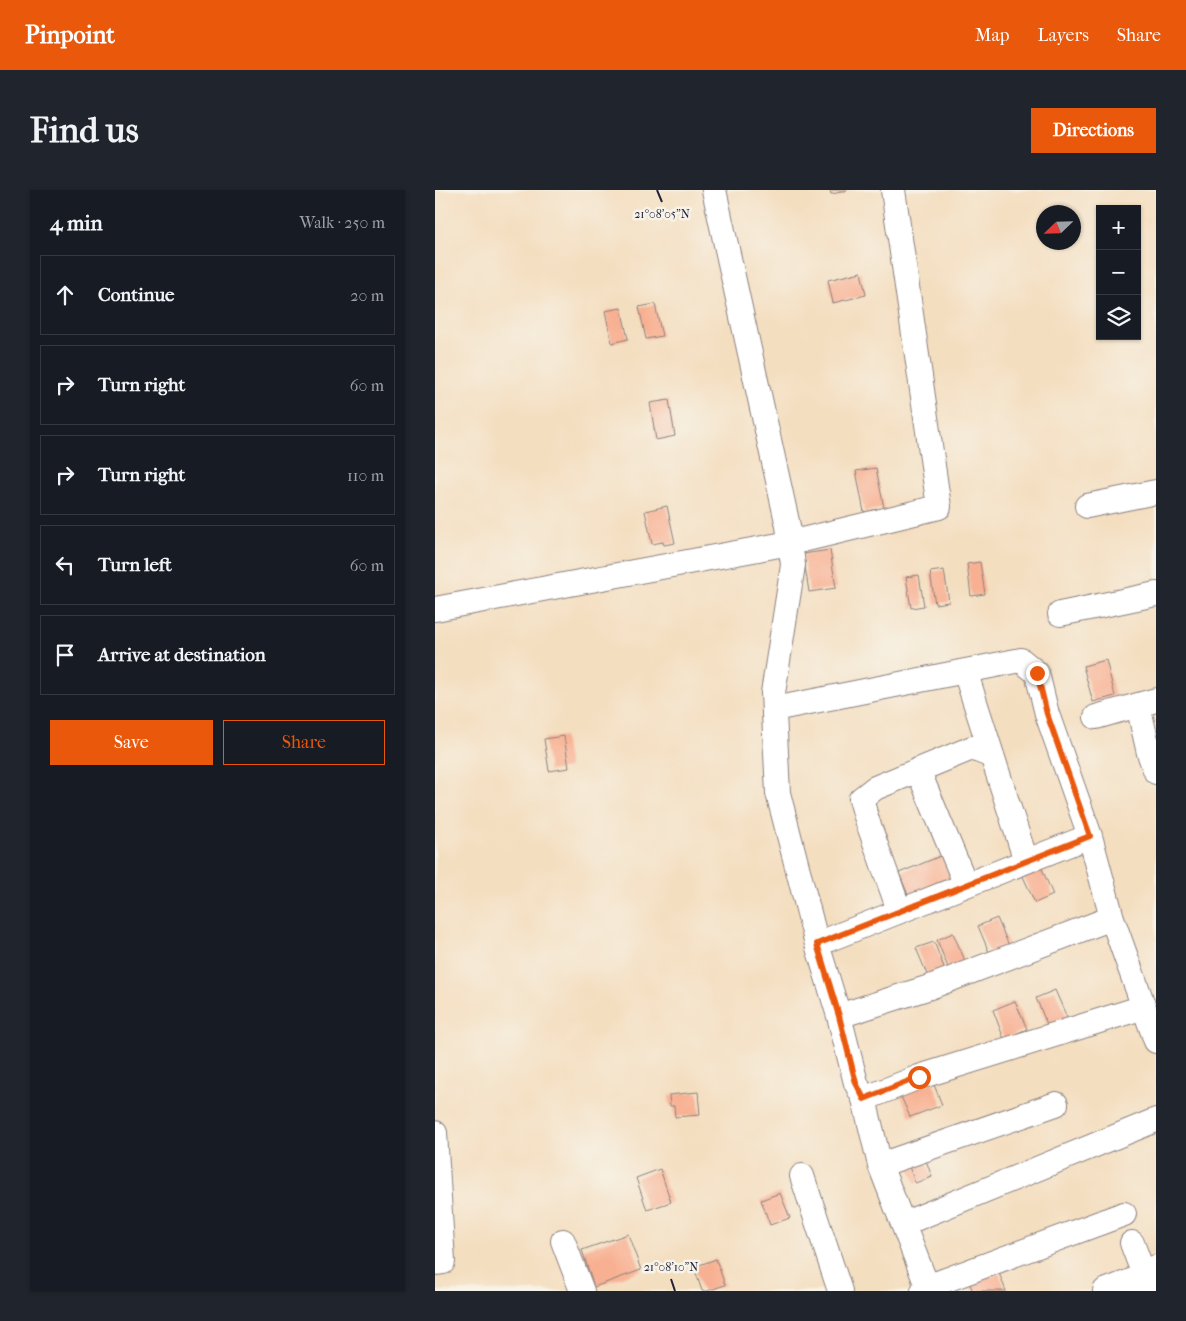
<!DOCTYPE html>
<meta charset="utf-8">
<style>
body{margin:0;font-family:"IM FELL French Canon",serif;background:#20242c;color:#f1f3f6}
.controls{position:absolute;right:15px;top:15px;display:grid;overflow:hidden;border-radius:0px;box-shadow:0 1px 4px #0004}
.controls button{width:45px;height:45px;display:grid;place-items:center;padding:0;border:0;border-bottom:1px solid #363941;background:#171b24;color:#f1f3f6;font:25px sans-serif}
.compass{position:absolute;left:601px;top:15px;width:45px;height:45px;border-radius:50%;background:#171b24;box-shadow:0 1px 4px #0004;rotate:247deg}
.stop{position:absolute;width:15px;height:15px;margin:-11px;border:4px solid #ea580c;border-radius:50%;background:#fff}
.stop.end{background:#ea580c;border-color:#fff;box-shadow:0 1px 5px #0008}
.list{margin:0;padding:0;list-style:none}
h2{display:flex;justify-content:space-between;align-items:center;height:65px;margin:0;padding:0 20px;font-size:21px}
h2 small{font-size:16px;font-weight:400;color:#9ea1a6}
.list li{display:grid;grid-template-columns:32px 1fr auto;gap:15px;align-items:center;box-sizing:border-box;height:80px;margin:0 10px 10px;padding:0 10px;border:1px solid #363941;border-radius:0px}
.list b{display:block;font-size:19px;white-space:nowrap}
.list em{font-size:16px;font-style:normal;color:#9ea1a6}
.actions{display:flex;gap:10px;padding:15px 20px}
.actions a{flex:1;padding:11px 0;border:1px solid #ea580c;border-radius:0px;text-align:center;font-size:18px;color:#ea580c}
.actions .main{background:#ea580c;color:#fff}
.icon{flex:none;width:28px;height:28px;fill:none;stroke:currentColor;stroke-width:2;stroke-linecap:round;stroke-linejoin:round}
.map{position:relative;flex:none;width:721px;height:1101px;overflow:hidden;border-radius:0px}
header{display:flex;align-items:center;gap:30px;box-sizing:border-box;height:70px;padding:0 25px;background:#ea580c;color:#fff}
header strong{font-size:24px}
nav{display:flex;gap:28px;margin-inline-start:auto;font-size:18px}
.intro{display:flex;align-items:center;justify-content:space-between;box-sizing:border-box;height:120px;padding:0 30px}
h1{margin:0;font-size:35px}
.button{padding:12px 22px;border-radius:0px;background:#ea580c;color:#fff;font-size:18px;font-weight:700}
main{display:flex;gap:30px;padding:0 30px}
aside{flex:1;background:#171b24;border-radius:0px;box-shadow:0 1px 4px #0004}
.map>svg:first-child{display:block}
.building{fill:#f8b092}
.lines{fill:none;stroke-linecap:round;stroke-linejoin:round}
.minor-casing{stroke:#8b807e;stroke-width:26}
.minor{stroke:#fff;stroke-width:24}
.route{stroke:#ea580c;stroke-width:6}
.ticks{fill:none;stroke:#22223b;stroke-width:2}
.ticks-label{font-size:12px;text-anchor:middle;fill:#22223b;stroke:#f7f3e8;stroke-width:5;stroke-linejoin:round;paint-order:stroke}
</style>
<header>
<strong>Pinpoint</strong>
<nav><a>Map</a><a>Layers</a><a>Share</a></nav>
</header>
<div class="intro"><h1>Find us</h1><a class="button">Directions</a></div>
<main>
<aside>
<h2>4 min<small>Walk · 250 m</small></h2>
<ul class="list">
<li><svg class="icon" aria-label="ahead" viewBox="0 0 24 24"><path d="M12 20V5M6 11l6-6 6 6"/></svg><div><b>Continue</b></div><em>20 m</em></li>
<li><svg class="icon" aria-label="right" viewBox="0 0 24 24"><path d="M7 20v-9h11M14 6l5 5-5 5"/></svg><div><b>Turn right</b></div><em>60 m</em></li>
<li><svg class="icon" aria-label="right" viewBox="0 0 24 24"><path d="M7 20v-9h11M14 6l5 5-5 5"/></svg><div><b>Turn right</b></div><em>110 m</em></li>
<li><svg class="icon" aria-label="left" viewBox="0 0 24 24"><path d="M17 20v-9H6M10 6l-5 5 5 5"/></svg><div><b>Turn left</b></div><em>60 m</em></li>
<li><svg class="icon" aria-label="arrive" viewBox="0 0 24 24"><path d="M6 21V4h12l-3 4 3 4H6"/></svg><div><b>Arrive at destination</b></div></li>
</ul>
<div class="actions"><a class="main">Save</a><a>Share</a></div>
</aside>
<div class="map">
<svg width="721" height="1101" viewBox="0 0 721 1101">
<rect width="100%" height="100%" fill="#f7f3e8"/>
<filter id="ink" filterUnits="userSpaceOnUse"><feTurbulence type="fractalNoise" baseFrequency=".02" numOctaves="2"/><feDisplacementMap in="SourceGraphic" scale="10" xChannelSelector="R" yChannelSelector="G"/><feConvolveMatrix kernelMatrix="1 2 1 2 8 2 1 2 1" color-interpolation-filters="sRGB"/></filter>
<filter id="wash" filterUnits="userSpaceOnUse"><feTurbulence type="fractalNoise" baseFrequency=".0096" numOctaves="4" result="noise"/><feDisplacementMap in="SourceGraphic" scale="20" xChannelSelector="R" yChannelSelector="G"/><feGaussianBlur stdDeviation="1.12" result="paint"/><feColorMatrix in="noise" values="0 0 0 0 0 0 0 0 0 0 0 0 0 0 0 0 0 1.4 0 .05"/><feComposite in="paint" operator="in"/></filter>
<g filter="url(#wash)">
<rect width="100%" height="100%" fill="#f4dec0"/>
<g id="blocks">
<!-- building -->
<path class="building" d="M 395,0 L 412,0 L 412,1 L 396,4 Z
M 426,82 L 431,105 L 398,113 L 393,90 Z
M 220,114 L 227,146 L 211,149 L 204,117 Z
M 186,118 L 193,149 L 177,153 L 170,121 Z
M 234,210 L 240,246 L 221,250 L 215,213 Z
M 441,278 L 449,318 L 429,322 L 421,281 Z
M 232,316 L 240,353 L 229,355 L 228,352 L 217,354 L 210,321 Z
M 395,360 L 401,398 L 374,402 L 368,364 Z
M 545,372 L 550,404 L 536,406 L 532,374 Z
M 509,380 L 514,412 L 500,414 L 495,382 Z
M 484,385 L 489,416 L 476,418 L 471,387 Z
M 671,470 L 680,506 L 658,512 L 648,476 Z
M 129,546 L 134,578 L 114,581 L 109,549 Z
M 508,665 L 517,687 L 473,705 L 464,683 Z
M 605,674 L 618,705 L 600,713 L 586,682 Z
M 562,728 L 575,758 L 556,767 L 543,736 Z
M 518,743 L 531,773 L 514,780 L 502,750 Z
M 499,752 L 511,782 L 494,789 L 481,758 Z
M 620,800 L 633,830 L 614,839 L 601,808 Z
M 580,811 L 592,839 L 569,849 L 558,820 Z
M 498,892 L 507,915 L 475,927 L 465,904 Z
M 263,902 L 265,925 L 240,927 L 239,916 L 235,916 L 234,905 Z
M 489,965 L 497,987 L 480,993 L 472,971 Z
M 225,979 L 236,1012 L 212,1020 L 201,988 Z
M 345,1003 L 355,1028 L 335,1035 L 326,1010 Z
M 193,1044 L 206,1080 L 159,1097 L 147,1060 Z
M 281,1069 L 290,1095 L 272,1101 L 267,1101 L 259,1077 Z
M 554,1082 L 556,1087 L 564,1083 L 571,1101 L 538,1101 L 533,1090 Z"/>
</g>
</g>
<g filter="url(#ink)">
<use href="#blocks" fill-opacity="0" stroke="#8b807e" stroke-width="1"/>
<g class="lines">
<defs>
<path id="minor" d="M 279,0 L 353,336 L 358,375 L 338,503 L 343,603 L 382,754 L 404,826 L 421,893 L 429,909 L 445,975 L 494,1101
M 652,316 L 721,302
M 0,419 L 355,353 L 504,317 L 458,0
M 625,424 L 721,404
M 530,481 L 591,671
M 721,510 L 703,515 L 714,563 L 721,582
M 339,519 L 586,470 L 602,483 L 612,524 L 655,646 L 677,728 L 721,851
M 661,527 L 703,515
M 483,580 L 531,695
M 464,720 L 432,630 L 426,609 L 440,598 L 537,558 L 557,566
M 382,754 L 655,646
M 404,826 L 495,797 L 677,728
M 429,909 L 484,887 L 709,817
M 0,943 L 8,1072 L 0,1073
M 445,975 L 621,914
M 367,986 L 405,1101
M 468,1034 L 721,930
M 128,1051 L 147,1101
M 697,1053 L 709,1085 L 712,1099
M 488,1101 L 492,1097 L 689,1024
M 670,1101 L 709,1086 L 721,1077"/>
</defs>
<!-- minor casing -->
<use href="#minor" class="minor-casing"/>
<!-- minor -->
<use href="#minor" class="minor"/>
</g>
</g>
<g class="lines" filter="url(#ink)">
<!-- route -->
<path class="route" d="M 484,887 L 429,909 L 421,893 L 404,826 L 382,754 L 655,646 L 612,524 L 602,483"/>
</g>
<!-- ticks -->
<path class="ticks" d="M 222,0 L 227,12M 236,1089 L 240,1101"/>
<g class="ticks-label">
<text x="227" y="28">21°08'05"N</text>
<text x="236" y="1081">21°08'10"N</text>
</g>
</svg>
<div class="controls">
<button>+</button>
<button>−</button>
<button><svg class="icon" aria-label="layers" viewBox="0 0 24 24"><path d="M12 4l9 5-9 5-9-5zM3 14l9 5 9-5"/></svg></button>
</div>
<svg class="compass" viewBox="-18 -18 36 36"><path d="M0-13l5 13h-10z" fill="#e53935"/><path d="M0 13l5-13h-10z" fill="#9ea1a6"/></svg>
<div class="stop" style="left:484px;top:887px"></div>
<div class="stop end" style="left:602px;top:483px"></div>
</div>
</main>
